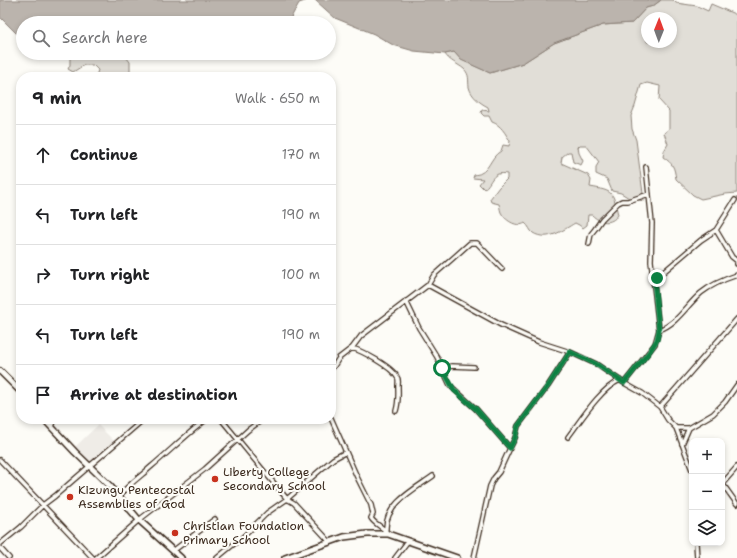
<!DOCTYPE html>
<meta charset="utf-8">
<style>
body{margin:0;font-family:"Shantell Sans",sans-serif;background:#f6f6f6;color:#202124}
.controls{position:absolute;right:12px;bottom:12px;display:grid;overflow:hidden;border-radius:8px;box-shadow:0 2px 6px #0003}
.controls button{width:36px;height:36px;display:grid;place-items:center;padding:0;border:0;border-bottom:1px solid #e0e0e0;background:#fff;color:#202124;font:20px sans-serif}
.compass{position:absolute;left:641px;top:12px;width:36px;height:36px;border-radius:50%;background:#fff;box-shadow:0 2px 6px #0003;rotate:1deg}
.stop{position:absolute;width:12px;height:12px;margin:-9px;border:3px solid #0b8043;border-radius:50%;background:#fff}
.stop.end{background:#0b8043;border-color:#fff;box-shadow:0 1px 4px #0008}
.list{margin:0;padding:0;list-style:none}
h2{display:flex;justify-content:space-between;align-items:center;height:52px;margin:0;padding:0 16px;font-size:17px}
h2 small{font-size:13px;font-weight:400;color:#757577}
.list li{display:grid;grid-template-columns:26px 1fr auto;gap:12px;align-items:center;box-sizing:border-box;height:60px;padding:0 16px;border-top:1px solid #e0e0e0}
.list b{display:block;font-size:15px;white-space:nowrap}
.list em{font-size:13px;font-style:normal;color:#757577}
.icon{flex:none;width:22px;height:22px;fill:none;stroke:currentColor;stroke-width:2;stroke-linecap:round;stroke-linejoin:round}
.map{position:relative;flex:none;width:737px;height:558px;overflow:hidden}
.search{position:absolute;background:#fff;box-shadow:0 2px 6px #0003;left:16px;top:16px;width:320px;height:44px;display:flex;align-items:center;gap:10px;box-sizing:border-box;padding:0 14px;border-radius:22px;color:#757577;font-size:15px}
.panel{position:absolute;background:#fff;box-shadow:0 2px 6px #0003;left:16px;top:72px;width:320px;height:352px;border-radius:16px}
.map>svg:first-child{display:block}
.built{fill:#efece7}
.green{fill:#e1ded7;stroke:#8e847a;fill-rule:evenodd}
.water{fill:#bbb4ad;stroke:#887d74}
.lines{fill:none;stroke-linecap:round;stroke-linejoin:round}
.street-casing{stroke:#3b2a1e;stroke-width:6}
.secondary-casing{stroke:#3b2a1e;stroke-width:8}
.street{stroke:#fdfcf7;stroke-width:3.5}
.secondary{stroke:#fdfcf7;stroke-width:5}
.route{stroke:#0b8043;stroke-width:5}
.poi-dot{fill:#c8321e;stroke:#fdfcf7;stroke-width:1.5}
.labels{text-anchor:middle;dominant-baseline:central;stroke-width:4;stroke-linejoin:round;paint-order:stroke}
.poi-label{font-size:12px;fill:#3b2a1e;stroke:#fdfcf7;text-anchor:start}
</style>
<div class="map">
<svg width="737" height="558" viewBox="0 0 737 558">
<rect width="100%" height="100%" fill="#fdfcf7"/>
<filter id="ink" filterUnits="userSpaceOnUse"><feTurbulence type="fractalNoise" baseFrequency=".025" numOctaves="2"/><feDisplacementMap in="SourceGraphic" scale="8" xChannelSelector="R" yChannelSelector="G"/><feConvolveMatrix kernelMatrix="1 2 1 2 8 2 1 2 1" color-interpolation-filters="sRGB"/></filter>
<g filter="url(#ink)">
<!-- built -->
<path class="built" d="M 98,425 L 115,442 L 91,464 L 75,447 Z"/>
<!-- green -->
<path class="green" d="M 661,0 L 673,0 L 676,3 L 697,6 L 708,11 L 711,4 L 737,15 L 737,193 L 725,194 L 701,199 L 693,195 L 676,179 C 674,166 673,164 663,157 L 664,151 L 668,144 L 664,133 L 669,129 L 669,111 L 659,100 L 660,86 L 647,83 L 641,85 L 635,106 L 631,116 L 632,129 L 636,140 L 644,201 L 629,198 L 621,193 L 612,191 L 607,179 L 596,174 L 596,167 L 599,162 L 586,145 L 580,145 L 578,147 L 579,153 L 583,161 L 581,165 L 573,162 L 571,152 L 568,152 L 562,157 L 561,163 L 588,175 L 591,180 L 590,187 C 614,191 613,192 618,215 C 611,225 600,223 592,215 L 588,215 L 587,225 L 583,228 L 579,225 L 575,223 C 563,230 548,242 533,233 C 530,231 529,226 525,223 C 518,228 506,221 502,214 C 500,212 500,207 499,204 L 491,202 L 490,199 L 499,187 L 507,179 L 507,174 C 491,171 493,182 484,189 L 479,184 L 483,179 L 473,178 L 474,175 C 490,174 489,157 501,151 L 503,145 L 509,146 L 510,141 C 505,133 501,125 492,122 L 489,116 L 484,116 L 481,113 L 482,110 L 489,111 L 488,107 C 480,103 471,96 469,87 C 468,80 470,75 464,69 C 458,64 449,61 445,54 L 454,52 L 462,60 L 490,73 L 523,63 L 554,43 L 603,25 L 632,23 L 646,8 L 653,6 ZM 647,18 L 671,18 L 671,42 L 647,42 Z
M 70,53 L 123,53 L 130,62 L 130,77 L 94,77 L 96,76 L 98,70 L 93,65 L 84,65 L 73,72 L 68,69 L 70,65 Z"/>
<!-- water -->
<path class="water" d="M 0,0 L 308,0 L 299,3 L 288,23 L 23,23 L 23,35 L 16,33 L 0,17 Z
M 315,0 L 661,0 L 653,6 L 646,8 L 632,23 L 603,25 L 554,43 L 523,63 L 490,73 L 461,60 L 454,52 L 445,54 L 414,51 L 393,45 L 374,34 L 335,18 Z"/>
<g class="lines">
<defs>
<path id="street" d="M 716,230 L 732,257 L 737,261 L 737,264
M 589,244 L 591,234 L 595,229 L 602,219 L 618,203 L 622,201 L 628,201 L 649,194
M 654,280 L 701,240 L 716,230 L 735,200
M 428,285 L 501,325 L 539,342 L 570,352 L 596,364 L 624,383 L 642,393 L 660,407 L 668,420 L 676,428 L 692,470
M 406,301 L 419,328 L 437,357 L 450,385 L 454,389 L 476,409 L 510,448
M 659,330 C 678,323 686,306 701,293 C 711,285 725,279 737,275
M 352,348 C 362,351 392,367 397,377 C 399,379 398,382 398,386 C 398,395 399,401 396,411
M 442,368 L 452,366 L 474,367
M 331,369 L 334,366 L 339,358 L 352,348 L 361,336 L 428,285 L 434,275 L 470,243 L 477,243 L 502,269
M 624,383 L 655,344 L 659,330 L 651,261 L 652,223 L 646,167
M 660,407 L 737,319
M 331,418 L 357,477 L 371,505 L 373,514 L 371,518 C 375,525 384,527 388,534
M 221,419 L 287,499 L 294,503 L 330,542
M 52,427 L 55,419
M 676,428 L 689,428
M 568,437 C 581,420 600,389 620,380
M 682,444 L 689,428 L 713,414 L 725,402 L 737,385
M 0,460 L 93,558
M 722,483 L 737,504
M 723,483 L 737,467
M 119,496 C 129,484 141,476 152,466 C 171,450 188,433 207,419
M 386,529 C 385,504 415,489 433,476
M 696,543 L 697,558
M 0,544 L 21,527 L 43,505 L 55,496 L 144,419
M 0,548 L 9,558
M 173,551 L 215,519
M 96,558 L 139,520 L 205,469 L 248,430 L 263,419
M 217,558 L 245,535 L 267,513 L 287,499 L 333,459 L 346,452
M 395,558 L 408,541
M 474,558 L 490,486 L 494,478 L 499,472 L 510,448 L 515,438 L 518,426 L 548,386 L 570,352"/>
<path id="secondary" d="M 0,371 L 21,392
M 44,419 L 75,452 L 110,486 L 139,520 L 181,558
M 285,558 L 344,537 L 367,534 L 388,534 L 457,558"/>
</defs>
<!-- street casing -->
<use href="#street" class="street-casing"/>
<!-- secondary casing -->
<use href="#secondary" class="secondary-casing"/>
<!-- street -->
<use href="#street" class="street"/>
<!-- secondary -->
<use href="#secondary" class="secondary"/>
</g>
</g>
<g class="lines" filter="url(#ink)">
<!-- route -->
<path class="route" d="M 442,368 L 454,390 L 476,409 L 510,448 L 515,438 L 518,426 L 548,386 L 570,352 L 596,364 L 624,383 L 650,351 L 657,340 L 659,330 L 654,280 L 657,278"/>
</g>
<!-- markers -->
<g class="poi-dot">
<circle cx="215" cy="479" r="4"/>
<circle cx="70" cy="497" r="4"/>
<circle cx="175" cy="533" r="4"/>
</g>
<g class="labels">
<!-- poi labels -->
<g class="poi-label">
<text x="223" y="472">Liberty College<tspan x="223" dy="14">Secondary School</tspan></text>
<text x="78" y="490">Kizungu Pentecostal<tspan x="78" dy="14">Assemblies of God</tspan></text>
<text x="183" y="526">Christian Foundation<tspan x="183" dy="14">Primary School</tspan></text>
</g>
</g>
</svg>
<div class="controls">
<button>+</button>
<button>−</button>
<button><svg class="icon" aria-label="layers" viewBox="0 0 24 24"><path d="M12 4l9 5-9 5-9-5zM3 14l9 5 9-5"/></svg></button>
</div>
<svg class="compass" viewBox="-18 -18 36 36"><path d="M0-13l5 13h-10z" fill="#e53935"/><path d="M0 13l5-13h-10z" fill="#757577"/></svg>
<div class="stop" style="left:442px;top:368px"></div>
<div class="stop end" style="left:657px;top:278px"></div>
<div class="search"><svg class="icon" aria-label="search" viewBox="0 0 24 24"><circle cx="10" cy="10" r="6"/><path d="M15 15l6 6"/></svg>Search here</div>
<section class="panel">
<h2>9 min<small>Walk · 650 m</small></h2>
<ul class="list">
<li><svg class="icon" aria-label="ahead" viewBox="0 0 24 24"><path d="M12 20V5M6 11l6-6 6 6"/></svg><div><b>Continue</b></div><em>170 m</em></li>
<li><svg class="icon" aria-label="left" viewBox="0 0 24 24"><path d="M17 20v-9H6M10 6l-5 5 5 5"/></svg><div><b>Turn left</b></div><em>190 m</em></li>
<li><svg class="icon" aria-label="right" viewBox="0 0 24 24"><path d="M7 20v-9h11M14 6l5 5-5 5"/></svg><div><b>Turn right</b></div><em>100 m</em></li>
<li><svg class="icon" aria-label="left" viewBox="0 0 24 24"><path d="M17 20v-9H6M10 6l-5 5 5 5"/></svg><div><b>Turn left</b></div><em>190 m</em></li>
<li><svg class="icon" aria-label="arrive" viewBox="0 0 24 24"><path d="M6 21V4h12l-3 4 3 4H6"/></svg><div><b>Arrive at destination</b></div></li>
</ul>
</section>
</div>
